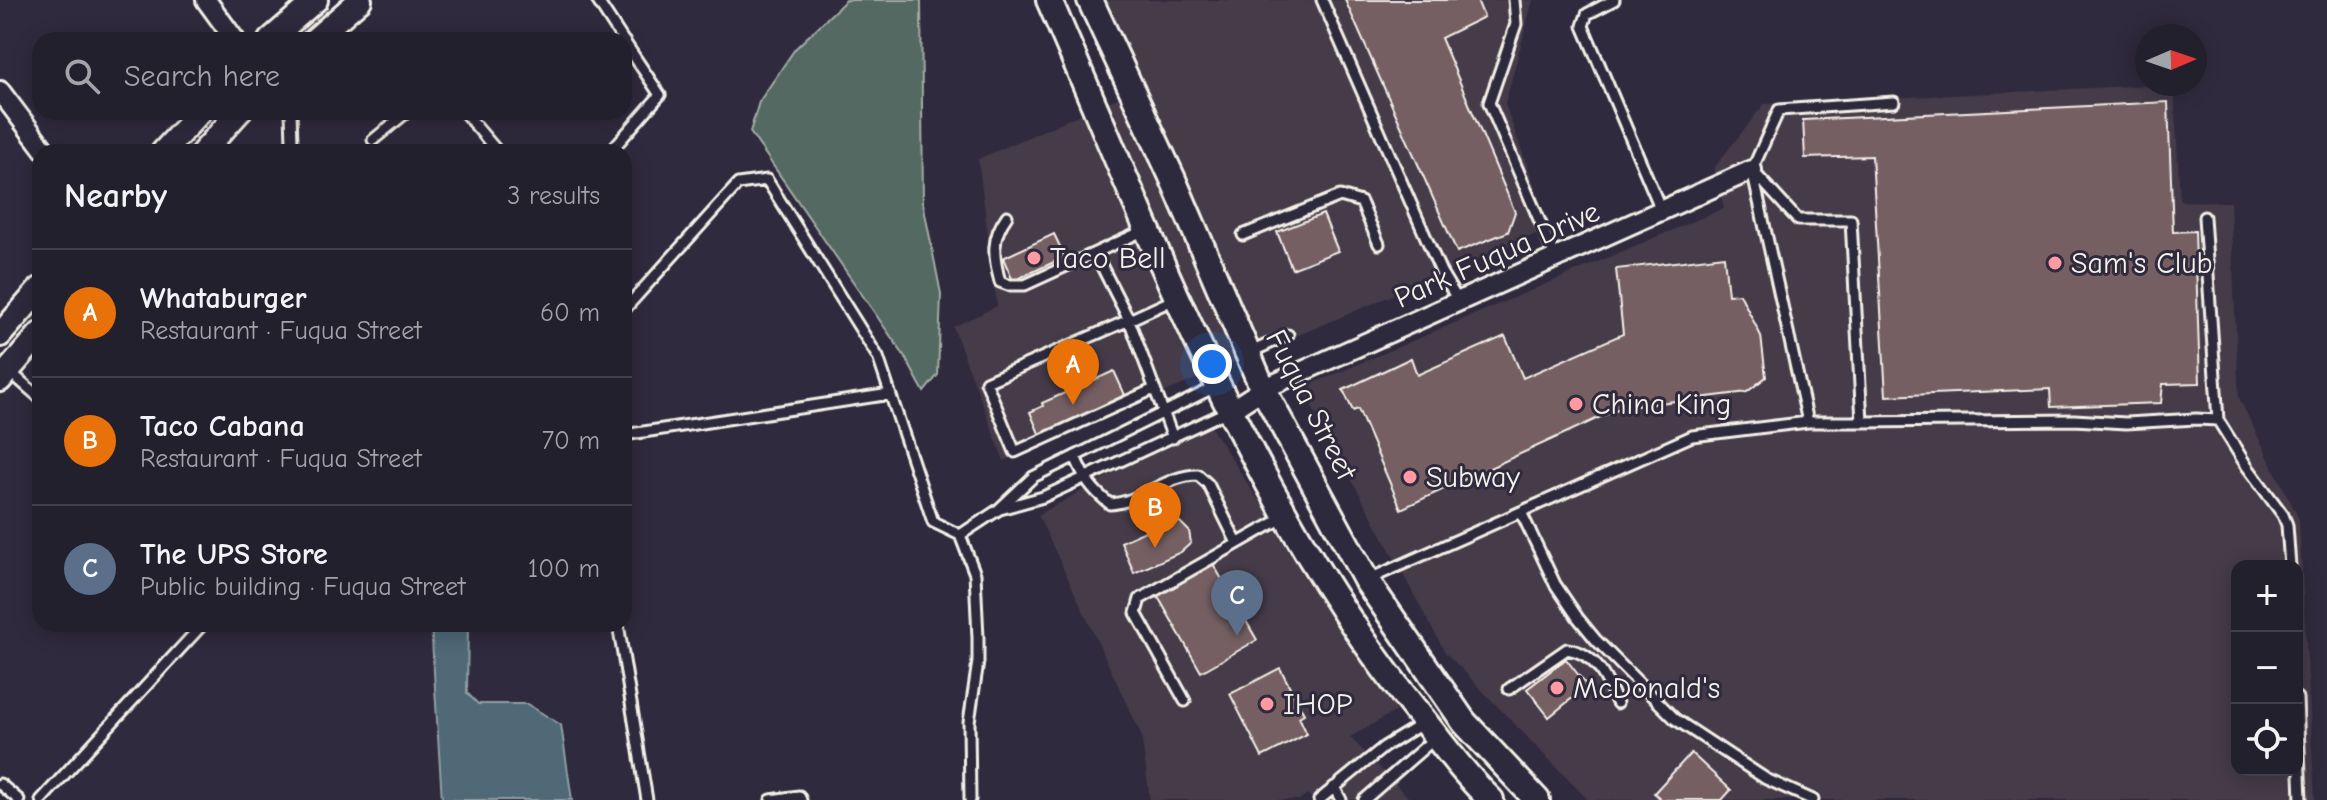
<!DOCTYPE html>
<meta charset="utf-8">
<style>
body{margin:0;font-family:"Comic Neue",sans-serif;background:#2f2d3a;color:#f1f3f6}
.controls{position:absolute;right:24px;bottom:24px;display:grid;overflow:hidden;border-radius:16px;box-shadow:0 4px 20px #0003}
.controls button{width:72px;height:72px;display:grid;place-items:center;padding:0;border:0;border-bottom:2px solid #403e4a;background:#23202e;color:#f1f3f6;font:40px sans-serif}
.compass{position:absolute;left:2135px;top:24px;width:72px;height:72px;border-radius:50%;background:#23202e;box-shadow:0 4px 20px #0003;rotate:88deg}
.you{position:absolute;left:1212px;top:364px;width:28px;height:28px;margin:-20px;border:6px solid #fff;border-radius:50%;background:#1a73e8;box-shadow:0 0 0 12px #1a73e833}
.badge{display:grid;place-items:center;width:52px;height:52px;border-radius:50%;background:#ff9aa2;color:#fff;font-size:26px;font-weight:700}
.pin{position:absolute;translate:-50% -66px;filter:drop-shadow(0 2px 4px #0008)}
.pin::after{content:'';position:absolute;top:42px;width:28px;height:24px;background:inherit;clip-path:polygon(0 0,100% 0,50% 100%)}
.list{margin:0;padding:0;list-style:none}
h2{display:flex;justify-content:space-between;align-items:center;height:104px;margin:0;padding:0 32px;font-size:34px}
h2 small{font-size:26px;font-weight:400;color:#a3a3aa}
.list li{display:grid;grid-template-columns:52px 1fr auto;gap:24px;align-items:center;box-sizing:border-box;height:128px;padding:0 32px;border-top:2px solid #403e4a}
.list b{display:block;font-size:30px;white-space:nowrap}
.list p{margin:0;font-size:26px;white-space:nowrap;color:#a3a3aa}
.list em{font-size:26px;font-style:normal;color:#a3a3aa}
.icon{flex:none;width:44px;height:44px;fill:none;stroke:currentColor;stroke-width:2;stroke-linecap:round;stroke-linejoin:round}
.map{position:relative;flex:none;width:2327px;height:800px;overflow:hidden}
.search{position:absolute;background:#23202e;box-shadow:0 4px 20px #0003;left:32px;top:32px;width:600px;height:88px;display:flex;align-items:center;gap:20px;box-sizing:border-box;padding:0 28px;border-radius:24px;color:#a3a3aa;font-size:30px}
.panel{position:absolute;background:#23202e;box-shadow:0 4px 20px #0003;left:32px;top:144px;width:600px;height:488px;border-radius:24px}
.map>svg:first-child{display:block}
.built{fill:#443a48;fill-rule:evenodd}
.green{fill:#546964;stroke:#a4ada6;stroke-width:2}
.water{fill:#4f6977;stroke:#919fa4;stroke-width:2}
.building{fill:#755e63;stroke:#f4f1e8;stroke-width:2}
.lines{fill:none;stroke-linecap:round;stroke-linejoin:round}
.service-casing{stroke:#f4f1e8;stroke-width:15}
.minor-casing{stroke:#f4f1e8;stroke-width:24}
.tertiary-casing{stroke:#f4f1e8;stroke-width:28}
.secondary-casing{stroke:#f4f1e8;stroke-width:30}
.service{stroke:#2f2a3d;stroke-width:9}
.minor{stroke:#2f2a3d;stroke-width:18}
.tertiary{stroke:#2f2a3d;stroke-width:22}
.secondary{stroke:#2f2a3d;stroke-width:24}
.poi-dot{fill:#ff9aa2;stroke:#2f2a3d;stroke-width:3}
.labels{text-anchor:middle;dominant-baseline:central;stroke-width:6;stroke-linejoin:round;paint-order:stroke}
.street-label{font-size:30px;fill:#f4f1e8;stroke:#2f2a3d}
.poi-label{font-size:30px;fill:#f4f1e8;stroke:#2f2a3d;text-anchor:start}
</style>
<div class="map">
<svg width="2327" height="800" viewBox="0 0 2327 800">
<rect width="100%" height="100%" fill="#2f2a3d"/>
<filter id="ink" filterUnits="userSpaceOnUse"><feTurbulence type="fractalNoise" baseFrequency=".0125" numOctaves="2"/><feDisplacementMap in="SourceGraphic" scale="16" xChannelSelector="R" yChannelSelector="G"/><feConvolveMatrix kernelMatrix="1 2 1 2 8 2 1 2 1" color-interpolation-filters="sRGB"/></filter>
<g filter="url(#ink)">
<!-- built -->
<path class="built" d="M 1104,0 L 1533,0 L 1505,104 L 1550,228 L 1004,461 L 953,327 L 997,306 L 978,159 L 1140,88 Z
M 2174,84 L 2180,201 L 2230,202 L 2239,398 L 2299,519 L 2315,800 L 1588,800 L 1445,652 L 1302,388 L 1724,208 L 1714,168 L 1764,104 ZM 2237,566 L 2297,566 L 2297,770 L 2237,770 Z
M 1207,421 L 1396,711 L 1350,737 L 1411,800 L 1313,800 L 1307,794 L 1299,800 L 1150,800 L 1141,734 L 1038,515 Z"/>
<!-- green -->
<path class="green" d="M 846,0 L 921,0 L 923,203 L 941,294 L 938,375 L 924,392 L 905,357 L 750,132 L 759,102 L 795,49 Z"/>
<!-- water -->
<path class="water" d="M 431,624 L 468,624 L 467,693 L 478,704 L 527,704 L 561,725 L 572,800 L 442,800 Z"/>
<!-- building -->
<path class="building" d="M 1345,0 L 1477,0 L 1484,17 L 1441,38 L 1515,212 L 1508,232 L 1457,252 Z
M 2168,102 L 2173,232 L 2195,231 L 2200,383 L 2163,384 L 2161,403 L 2051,407 L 2050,389 L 1886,396 L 1872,156 L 1805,158 L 1803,120 Z
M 1323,214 L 1338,251 L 1292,269 L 1277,232 Z
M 1054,234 L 1065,257 L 1013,281 L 1003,258 Z
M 1724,256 L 1728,295 L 1740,294 L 1761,336 L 1766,377 L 1747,392 L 1620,408 L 1401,509 L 1358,409 L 1353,411 L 1343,390 L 1411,358 L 1417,375 L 1505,336 L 1523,378 L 1623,334 L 1616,269 Z
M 1114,371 L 1125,395 L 1040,436 L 1030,412 L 1043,406 L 1042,403 Z
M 1167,521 L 1180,522 L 1189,531 L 1191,543 L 1181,552 L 1134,573 L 1121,542 Z
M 1212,562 L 1257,640 L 1201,672 L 1157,595 Z
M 1566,659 L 1587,686 L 1549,717 L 1527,689 Z
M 1280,668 L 1304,714 L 1299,717 L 1307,734 L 1262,757 L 1230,694 Z
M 1691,753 L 1731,790 L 1722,800 L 1662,800 L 1654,793 Z"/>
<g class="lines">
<defs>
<path id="service" d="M 597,0 L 623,40
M 1322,0 L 1441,272 L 1459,302
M 1514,0 L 1516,24 L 1489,103 L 1556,259
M 1614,0 L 1587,14 L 1583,26 L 1662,212
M 464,112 L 498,152
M 373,140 L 407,112
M 283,152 L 292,143 L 291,112
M 610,152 L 660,95 L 624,41
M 1754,172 L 1798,220 L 1851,220 L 1862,422 L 2074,420 L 2126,423 L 2196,419 L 2218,420 L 2246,465 L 2283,515 L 2287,525 L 2290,566
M 1007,216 C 991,238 993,256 1000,282 L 1008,285 L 1025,285 L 1145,230
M 2204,217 L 2218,420
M 1243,235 L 1340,196 L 1361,202 L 1379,244
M 1095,253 L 1129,320 L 1175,299
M 624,310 L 738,184 L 767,180 L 878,357 L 933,522 L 960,535 L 998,510 L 1033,477 L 1219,385
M 1251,352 L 1288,335
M 8,370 L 40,398
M 1154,389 L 1015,452 L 986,382 L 1129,320 L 1173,438
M 1808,422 L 1862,422
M 624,435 L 890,394
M 1075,456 C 1083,477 1092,490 1110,504 C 1142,502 1166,475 1198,475 L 1208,484 L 1237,543
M 1000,509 L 1043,497 L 1228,411
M 1521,512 L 1555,584 L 1578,618 L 1596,640 L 1675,719 L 1766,779 L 1813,800
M 960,535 L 975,574 L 978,638 L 978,662 L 969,722 L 970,800
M 1367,580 L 1692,436 L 1808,422 L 1752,170 L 1779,110 L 1894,102
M 618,624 L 647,800
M 1509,689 L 1567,649 C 1596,653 1606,678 1617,703
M 2297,698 L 2301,800
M 1185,701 L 1136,613 L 1140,599 L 1286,516
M 0,784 L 19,800
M 1334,787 L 1341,800
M 41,800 L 203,624
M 771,800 L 799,796 L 801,800
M 1319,800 L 1384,747 L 1425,722
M 1364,800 L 1434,739"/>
<path id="minor" d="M 206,0 L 235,40
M 0,91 L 46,152
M 1231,410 L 1263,389 L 1752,170"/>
<path id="tertiary" d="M 270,40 L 316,0
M 314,40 L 360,0
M 163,152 L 200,112
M 203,152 L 239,112
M 0,335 L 40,289
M 0,380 L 40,334"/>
<path id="secondary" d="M 1049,0 C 1155,243 1252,509 1421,717 C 1443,745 1465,775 1491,800
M 1090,0 L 1172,177 L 1263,389 L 1366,580 L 1464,722 L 1537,800"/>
</defs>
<!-- service casing -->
<use href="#service" class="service-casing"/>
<!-- minor casing -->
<use href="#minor" class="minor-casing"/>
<!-- tertiary casing -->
<use href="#tertiary" class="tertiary-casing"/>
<!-- secondary casing -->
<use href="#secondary" class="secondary-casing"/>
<!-- service -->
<use href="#service" class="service"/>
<!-- minor -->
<use href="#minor" class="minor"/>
<!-- tertiary -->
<use href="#tertiary" class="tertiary"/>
<!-- secondary -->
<use href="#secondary" class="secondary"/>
</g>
</g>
<!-- markers -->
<g class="poi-dot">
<circle cx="1034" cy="258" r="8"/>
<circle cx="2055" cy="263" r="8"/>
<circle cx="1576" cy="404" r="8"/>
<circle cx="1410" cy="477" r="8"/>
<circle cx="1557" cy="688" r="8"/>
<circle cx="1267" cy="704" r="8"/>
</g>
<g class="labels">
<!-- street labels -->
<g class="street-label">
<text transform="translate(1497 255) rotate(-24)">Park Fuqua Drive</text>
<text transform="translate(1311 405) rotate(63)">Fuqua Street</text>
</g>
<!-- poi labels -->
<g class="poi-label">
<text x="1050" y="258">Taco Bell</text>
<text x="2071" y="263">Sam's Club</text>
<text x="1592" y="404">China King</text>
<text x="1426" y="477">Subway</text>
<text x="1573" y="688">McDonald's</text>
<text x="1283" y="704">IHOP</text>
</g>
</g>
</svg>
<div class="controls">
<button>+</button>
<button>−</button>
<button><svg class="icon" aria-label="locate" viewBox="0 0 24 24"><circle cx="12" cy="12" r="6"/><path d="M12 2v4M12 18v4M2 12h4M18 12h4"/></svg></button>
</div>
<svg class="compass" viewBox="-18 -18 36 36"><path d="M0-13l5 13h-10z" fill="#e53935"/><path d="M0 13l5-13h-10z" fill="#a3a3aa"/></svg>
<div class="you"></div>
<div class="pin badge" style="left:1073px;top:405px;background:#e8710a">A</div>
<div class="pin badge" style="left:1155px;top:548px;background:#e8710a">B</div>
<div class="pin badge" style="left:1237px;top:636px;background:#5c6f8a">C</div>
<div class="search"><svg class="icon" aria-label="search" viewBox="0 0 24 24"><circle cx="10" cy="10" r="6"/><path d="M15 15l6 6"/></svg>Search here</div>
<section class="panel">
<h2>Nearby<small>3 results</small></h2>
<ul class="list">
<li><span class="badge" style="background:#e8710a">A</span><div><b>Whataburger</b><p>Restaurant · Fuqua Street</p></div><em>60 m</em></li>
<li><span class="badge" style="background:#e8710a">B</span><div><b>Taco Cabana</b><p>Restaurant · Fuqua Street</p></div><em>70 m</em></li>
<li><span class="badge" style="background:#5c6f8a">C</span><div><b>The UPS Store</b><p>Public building · Fuqua Street</p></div><em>100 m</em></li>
</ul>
</section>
</div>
